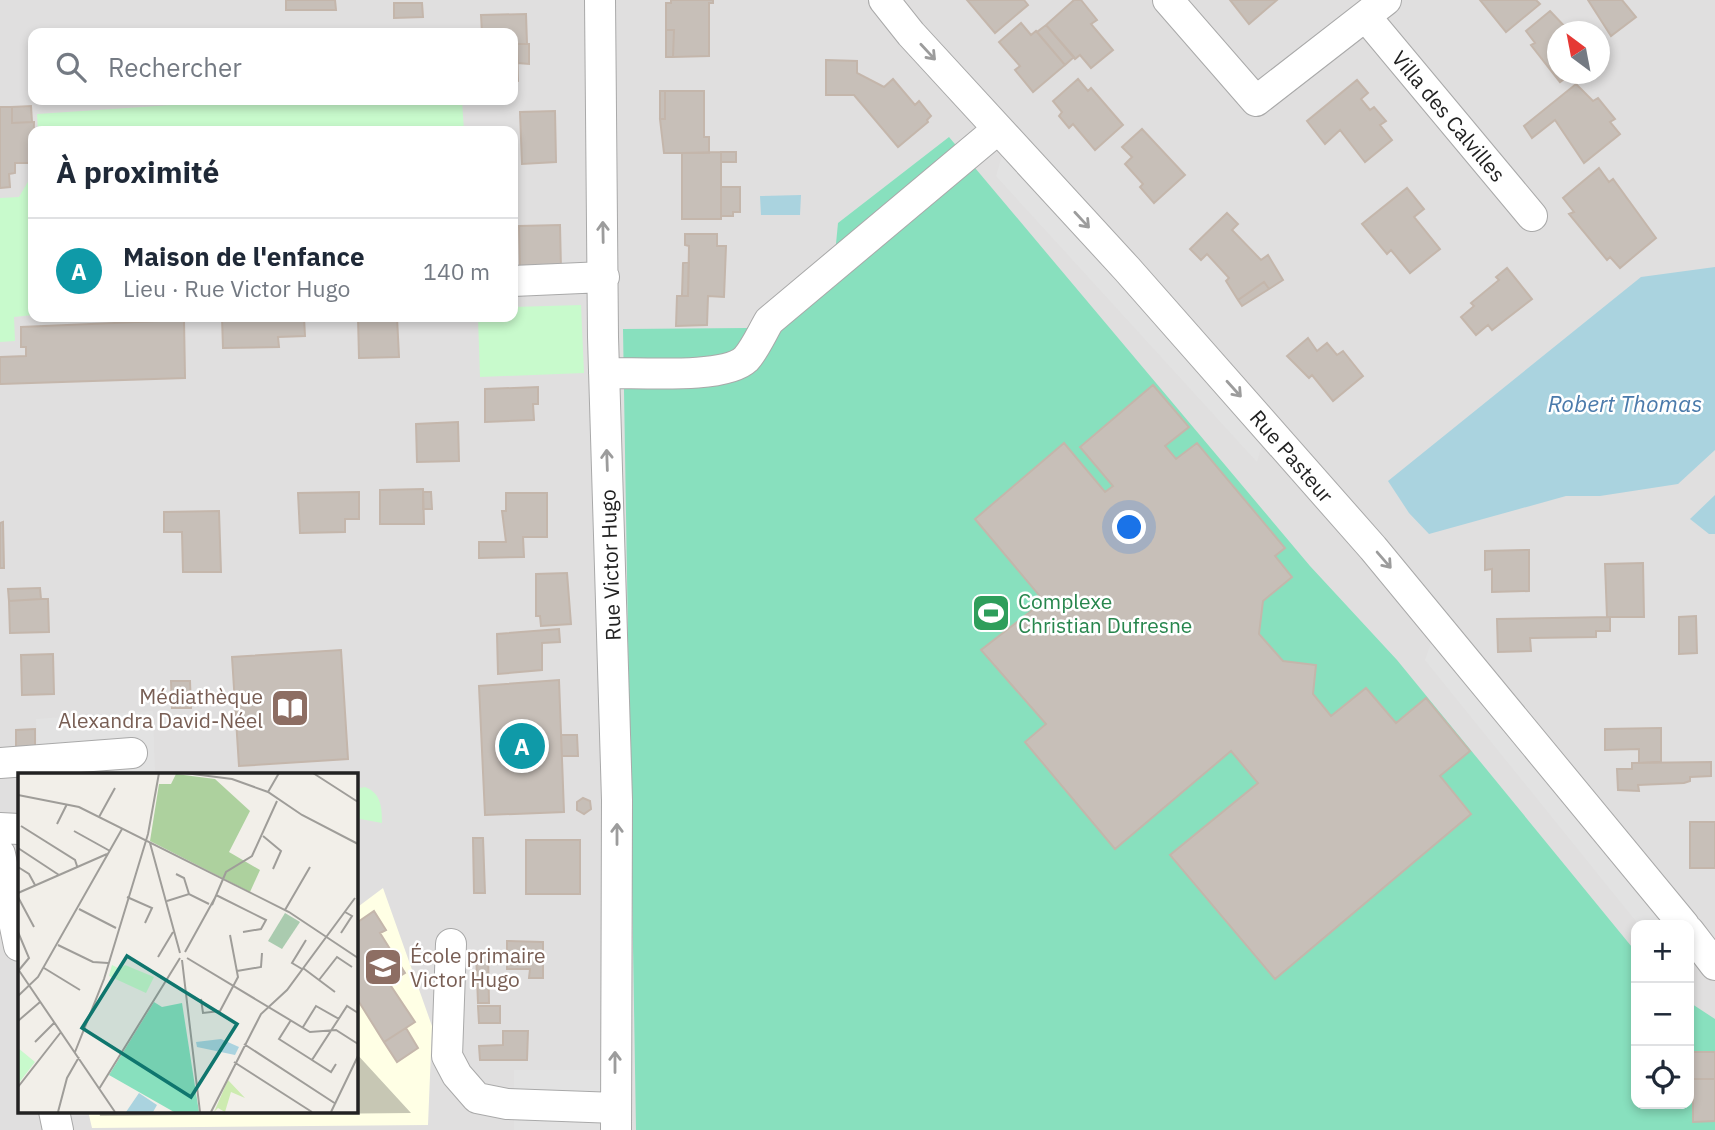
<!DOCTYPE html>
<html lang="fr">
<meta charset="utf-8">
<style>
body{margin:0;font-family:"IBM Plex Sans",sans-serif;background:#f6f6f7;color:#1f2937}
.controls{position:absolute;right:21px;bottom:21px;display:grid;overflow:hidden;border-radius:14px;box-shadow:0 4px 10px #0003}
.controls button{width:63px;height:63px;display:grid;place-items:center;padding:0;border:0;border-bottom:2px solid #e0e1e3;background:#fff;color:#1f2937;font:35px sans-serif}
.compass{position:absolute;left:1547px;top:21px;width:63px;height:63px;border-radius:50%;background:#fff;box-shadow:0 4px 10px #0003;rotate:328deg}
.you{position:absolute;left:1130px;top:528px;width:24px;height:24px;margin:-18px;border:5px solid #fff;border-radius:50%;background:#1a73e8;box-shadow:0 0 0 10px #1a73e833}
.badge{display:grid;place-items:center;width:46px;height:46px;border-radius:50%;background:#d40000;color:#fff;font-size:23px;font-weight:700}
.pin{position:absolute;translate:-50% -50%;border:4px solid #fff;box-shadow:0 2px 7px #0006}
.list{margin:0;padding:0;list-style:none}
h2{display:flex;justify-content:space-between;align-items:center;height:91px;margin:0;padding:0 28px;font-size:30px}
h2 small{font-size:23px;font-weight:400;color:#747a83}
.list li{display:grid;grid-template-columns:46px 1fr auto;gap:21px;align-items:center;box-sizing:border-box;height:105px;padding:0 28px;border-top:2px solid #e0e1e3}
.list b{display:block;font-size:26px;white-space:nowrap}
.list p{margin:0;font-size:23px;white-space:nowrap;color:#747a83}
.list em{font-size:23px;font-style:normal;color:#747a83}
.icon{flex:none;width:38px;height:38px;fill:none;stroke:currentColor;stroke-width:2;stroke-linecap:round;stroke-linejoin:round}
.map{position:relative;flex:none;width:1715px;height:1130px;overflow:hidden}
.search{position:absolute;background:#fff;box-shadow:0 4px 10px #0003;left:28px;top:28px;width:490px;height:77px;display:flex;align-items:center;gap:18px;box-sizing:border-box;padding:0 24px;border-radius:14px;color:#747a83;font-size:26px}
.panel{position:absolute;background:#fff;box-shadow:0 4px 10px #0003;left:28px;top:126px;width:490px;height:196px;border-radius:14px}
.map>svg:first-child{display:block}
.residential{fill:#e0dfdf;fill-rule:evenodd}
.education{fill:#ffffe5}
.construction{fill:#c7c7b4}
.park{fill:#c8facc}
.pitch{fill:#88e0be}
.parking{fill:#e2e2e2}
.water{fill:#aad3df}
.building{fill:#c7bfb8;stroke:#c4b6ab;stroke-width:2}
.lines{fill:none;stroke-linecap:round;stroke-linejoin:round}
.minor-casing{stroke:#a9a9a9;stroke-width:32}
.minor{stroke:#fff;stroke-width:30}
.oneway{stroke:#9c9c9c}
.labels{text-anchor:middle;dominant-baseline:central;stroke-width:5;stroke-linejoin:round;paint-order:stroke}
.street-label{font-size:21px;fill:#222;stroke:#fff}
.leisure-label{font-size:21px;fill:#27864d;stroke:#fff;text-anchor:start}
.education-label{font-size:21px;fill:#785e54;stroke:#fff;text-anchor:end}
.water-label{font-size:23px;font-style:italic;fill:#4a7aab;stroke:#fff}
.inset-road{fill:none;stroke:#9f9d99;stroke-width:2}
.view{fill:#0f766e;fill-opacity:0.15;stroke:#0f766e;stroke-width:3.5}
.inset-edge{fill:none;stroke:#222;stroke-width:3.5}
</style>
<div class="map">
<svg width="1715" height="1130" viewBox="0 0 1715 1130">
<rect width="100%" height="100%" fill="#f2efe9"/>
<!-- residential -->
<path class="residential" d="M 0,0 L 1715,0 L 1715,1130 L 0,1130 ZM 1558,32 L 1600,32 L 1600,74 L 1558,74 ZM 33,33 L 513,33 L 513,100 L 33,100 ZM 33,131 L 513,131 L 513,317 L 33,317 ZM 19,775 L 355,775 L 355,1111 L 19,1111 ZM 1636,925 L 1689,925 L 1689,1104 L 1636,1104 Z"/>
<!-- education -->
<path class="education" d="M 383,888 L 432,1026 L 428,1125 L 92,1128 L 88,1111 L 355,1111 L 355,909 Z"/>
<!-- construction -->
<path class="construction" d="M 355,1052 L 411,1113 L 100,1116 L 99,1111 L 355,1111 Z"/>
<!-- park -->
<path class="park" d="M 247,100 L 462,100 L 464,131 L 38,131 L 37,114 Z
M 33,173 L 33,315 L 14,317 L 15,341 L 0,342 L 0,198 L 19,197 Z
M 581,305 L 584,373 L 480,377 L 478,317 L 513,317 L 513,307 Z
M 365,787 C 381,793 382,807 382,823 L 355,818 L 355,789 Z"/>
<!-- pitch -->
<path class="pitch" d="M 949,137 L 1310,566 L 1397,660 L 1636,952 L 1636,1104 L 1689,1104 L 1689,1002 L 1715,1019 L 1715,1130 L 636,1130 L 623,329 L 747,328 L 835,254 L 838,223 Z"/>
<!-- parking -->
<path class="parking" d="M 1003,153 L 1264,438 L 1257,462 L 996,176 Z
M 1432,640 L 1668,925 L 1639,925 L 1425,660 Z
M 153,711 L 155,775 L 39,775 L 36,719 Z
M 514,1070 L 607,1070 L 608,1130 L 514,1130 Z"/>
<!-- water -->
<path class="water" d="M 801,195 L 800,215 L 761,215 L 760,196 Z
M 1715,267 L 1715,450 L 1678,484 L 1600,496 L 1566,496 L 1429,534 L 1409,513 L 1388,481 L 1641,277 Z
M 1715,495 L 1715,534 L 1709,534 L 1690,519 Z"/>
<!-- building -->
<path class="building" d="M 286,0 L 335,0 L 336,10 L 286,10 Z
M 671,0 L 713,0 L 713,3 L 709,3 L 709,56 L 673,57 L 674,30 L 666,30 L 666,3 L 671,3 Z
M 967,0 L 1024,0 L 1028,5 L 995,33 Z
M 1074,0 L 1081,0 L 1097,20 L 1091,24 L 1113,50 L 1091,68 L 1080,55 L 1075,59 L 1046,25 Z
M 1230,0 L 1277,0 L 1249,24 Z
M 1480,0 L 1536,0 L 1540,4 L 1506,32 Z
M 1588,0 L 1622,0 L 1636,17 L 1611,36 Z
M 394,3 L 422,3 L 423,17 L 394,18 Z
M 1550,11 L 1570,32 L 1558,32 L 1558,74 L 1571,74 L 1560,82 L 1531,45 L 1535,43 L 1526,31 Z
M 526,14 L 527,44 L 513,44 L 513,33 L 482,33 L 481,15 Z
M 1021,23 L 1031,35 L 1036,31 L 1065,65 L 1033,92 L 1015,70 L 1020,66 L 999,42 Z
M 1046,25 L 1074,57 L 1065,65 L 1037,32 Z
M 666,30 L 674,30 L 673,57 L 666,57 Z
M 513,44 L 517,44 L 518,81 L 513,82 Z
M 517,44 L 529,44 L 529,64 L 518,63 Z
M 826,60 L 857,61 L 857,73 L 884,87 L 893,79 L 915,105 L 919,101 L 931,116 L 927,120 L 928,122 L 898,147 L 854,95 L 826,95 Z
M 1078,79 L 1088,91 L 1091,88 L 1123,125 L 1095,150 L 1073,124 L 1069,128 L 1059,116 L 1062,112 L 1053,101 Z
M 1357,80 L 1368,93 L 1361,99 L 1370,110 L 1374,107 L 1386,121 L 1380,125 L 1392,140 L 1365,162 L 1340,130 L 1325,144 L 1307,121 Z
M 1576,84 L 1593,101 L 1598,98 L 1615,119 L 1610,122 L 1620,134 L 1584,163 L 1555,120 L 1532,138 L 1524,126 Z
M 660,91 L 665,91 L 665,119 L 660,119 Z
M 665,91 L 704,91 L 704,137 L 709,137 L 709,153 L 664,153 L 660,119 L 665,119 Z
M 31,106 L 32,122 L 12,123 L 12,107 Z
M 0,107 L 12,107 L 12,123 L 34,122 L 33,163 L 15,163 L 15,173 L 9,174 L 10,187 L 0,188 Z
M 555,111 L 556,162 L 522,164 L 520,112 Z
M 1142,129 L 1185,175 L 1154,203 L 1140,187 L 1143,184 L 1125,164 L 1132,157 L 1122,147 Z
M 721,152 L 736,152 L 736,162 L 721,162 Z
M 721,152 L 721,219 L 682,219 L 682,153 Z
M 1599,168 L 1609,182 L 1613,179 L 1656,238 L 1620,268 L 1610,257 L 1607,260 L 1569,214 L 1574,212 L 1563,198 Z
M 721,187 L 740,187 L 740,212 L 733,212 L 733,216 L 721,216 Z
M 1407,188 L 1424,209 L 1414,217 L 1440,249 L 1410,273 L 1391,250 L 1387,254 L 1362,224 Z
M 1227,213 L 1238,224 L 1232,230 L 1261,260 L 1268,255 L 1283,280 L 1269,289 L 1264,282 L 1238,300 L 1226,281 L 1229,278 L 1207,254 L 1201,260 L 1190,249 Z
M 560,225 L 561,270 L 520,271 L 519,226 Z
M 685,234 L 717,234 L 717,246 L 726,246 L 724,297 L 708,296 L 707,325 L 676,326 L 677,296 L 688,296 L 689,246 L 685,245 Z
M 689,262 L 688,296 L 682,296 L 683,263 Z
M 1507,268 L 1532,299 L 1492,330 L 1488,325 L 1476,335 L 1461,317 L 1474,306 L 1471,303 L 1499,280 L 1496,277 Z
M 1264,282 L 1269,289 L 1242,306 L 1238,300 Z
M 222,317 L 304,317 L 305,336 L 278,337 L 279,347 L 223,348 Z
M 358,317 L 397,317 L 399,357 L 359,358 Z
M 184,320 L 185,378 L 0,384 L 0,357 L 26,356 L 26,347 L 21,347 L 21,327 Z
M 1308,338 L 1317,351 L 1327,343 L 1337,355 L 1343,351 L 1363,376 L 1333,401 L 1312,375 L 1309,378 L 1287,356 Z
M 1153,385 L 1189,427 L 1165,446 L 1176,459 L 1197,443 L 1285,548 L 1275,556 L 1292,577 L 1263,601 L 1259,634 L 1283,661 L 1316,665 L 1313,694 L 1331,716 L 1366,688 L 1396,723 L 1426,698 L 1470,751 L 1440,776 L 1471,814 L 1275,979 L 1170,855 L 1258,783 L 1231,751 L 1115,849 L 1025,742 L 1046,724 L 981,650 L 1044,601 L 975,519 L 1064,443 L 1105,492 L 1113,486 L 1080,447 Z
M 538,387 L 538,404 L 533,404 L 534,420 L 485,422 L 485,389 Z
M 458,422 L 459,461 L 417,462 L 416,424 Z
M 423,489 L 424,524 L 380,524 L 380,490 Z
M 359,492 L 359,519 L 345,519 L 345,532 L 300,533 L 298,493 Z
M 423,492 L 431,492 L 432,509 L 423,509 Z
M 506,493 L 547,493 L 547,537 L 523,537 L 524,557 L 479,558 L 479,542 L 506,542 L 502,511 L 506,511 Z
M 219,511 L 221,572 L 183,572 L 182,532 L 164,532 L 164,512 Z
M 3,522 L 4,568 L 0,568 L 0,523 Z
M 1529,550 L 1529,591 L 1492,592 L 1492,569 L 1485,570 L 1485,551 Z
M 1643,563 L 1644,617 L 1607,617 L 1605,564 Z
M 567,573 L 571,624 L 541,626 L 540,616 L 536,616 L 536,574 Z
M 40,588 L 41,599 L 9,601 L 8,589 Z
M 41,599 L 48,599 L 49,632 L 10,633 L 9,601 Z
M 1696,616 L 1697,653 L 1679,654 L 1679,617 Z
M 1610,617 L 1610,631 L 1596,631 L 1596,637 L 1530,638 L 1531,651 L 1498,652 L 1497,619 Z
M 559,629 L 560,642 L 542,643 L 542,670 L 498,674 L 497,634 Z
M 341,650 L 348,759 L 239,766 L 232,657 Z
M 53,654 L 54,694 L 22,695 L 21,655 Z
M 559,680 L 564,812 L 485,815 L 479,686 Z
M 171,681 L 190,681 L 191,708 L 172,708 Z
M 1661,728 L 1661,762 L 1639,763 L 1639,749 L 1605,750 L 1605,729 Z
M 35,729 L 35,746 L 16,748 L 16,730 Z
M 561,735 L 577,735 L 578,756 L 562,756 Z
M 1711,762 L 1711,776 L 1690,777 L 1690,781 L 1684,783 L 1638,785 L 1639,791 L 1618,790 L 1617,769 L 1632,769 L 1632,763 Z
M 583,798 L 590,801 L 591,809 L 584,814 L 577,810 L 577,802 Z
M 1690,822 L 1715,822 L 1715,868 L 1690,868 Z
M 473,838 L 483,838 L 485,893 L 474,893 Z
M 526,840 L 580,840 L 580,894 L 526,894 Z
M 374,911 L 386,930 L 380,933 L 405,973 L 389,983 L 415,1022 L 384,1042 L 359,1002 L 355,1004 L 355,924 Z
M 507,941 L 543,942 L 543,978 L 529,978 L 530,969 L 507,969 Z
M 476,952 L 488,952 L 489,1003 L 478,1003 Z
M 478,1006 L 500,1006 L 500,1023 L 479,1023 Z
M 406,1028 L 418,1048 L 397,1062 L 384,1042 Z
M 503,1031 L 528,1031 L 527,1060 L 480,1060 L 479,1046 L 503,1045 Z
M 1689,1052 L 1715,1052 L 1715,1079 L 1693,1079 L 1693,1088 L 1689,1088 Z
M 1693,1079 L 1715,1079 L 1715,1121 L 1693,1122 Z"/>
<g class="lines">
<defs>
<path id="minor" d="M 600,0 L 603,337 L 617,800 L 616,1130
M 884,0 L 911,34 L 1127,269 L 1373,548 L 1684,925
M 1168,0 L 1256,101 L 1386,0
M 1366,17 L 1532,216
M 513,281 L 604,277
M 604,373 C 636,372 724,380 746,359 C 755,349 762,333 769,321 L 998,129
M 0,763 L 132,753
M 0,828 L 19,829
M 0,854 L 19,946
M 1689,931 L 1715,965
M 451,944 L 447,1056 L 457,1075 L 477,1098 L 507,1104 L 616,1108
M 54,1111 L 58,1130"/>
</defs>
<!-- minor casing -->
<use href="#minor" class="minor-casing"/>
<!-- minor -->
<use href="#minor" class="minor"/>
</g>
<!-- one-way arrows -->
<defs><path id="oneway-shaft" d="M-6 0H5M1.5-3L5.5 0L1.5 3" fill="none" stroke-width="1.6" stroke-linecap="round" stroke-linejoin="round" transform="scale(1.75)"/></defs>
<g class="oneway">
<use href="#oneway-shaft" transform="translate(928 52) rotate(47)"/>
<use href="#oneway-shaft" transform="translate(1082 220) rotate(47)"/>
<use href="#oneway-shaft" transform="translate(603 232) rotate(-91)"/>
<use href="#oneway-shaft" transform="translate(1234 389) rotate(48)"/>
<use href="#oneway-shaft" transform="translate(607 460) rotate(-92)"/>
<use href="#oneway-shaft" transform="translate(1384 560) rotate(49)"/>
<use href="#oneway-shaft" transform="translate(617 834) rotate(-90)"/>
<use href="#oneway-shaft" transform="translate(615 1062) rotate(-90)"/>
</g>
<!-- icons -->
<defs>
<symbol id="stadium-square" viewBox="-11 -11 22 22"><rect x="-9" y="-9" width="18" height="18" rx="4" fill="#2e9e5b" stroke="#fff"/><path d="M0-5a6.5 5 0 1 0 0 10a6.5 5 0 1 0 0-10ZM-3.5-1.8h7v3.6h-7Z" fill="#fff"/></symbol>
<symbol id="library-square" viewBox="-11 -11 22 22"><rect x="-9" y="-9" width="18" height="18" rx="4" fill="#8d6e63" stroke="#fff"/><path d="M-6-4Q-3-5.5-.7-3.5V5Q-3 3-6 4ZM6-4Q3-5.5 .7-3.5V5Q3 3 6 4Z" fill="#fff"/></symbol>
<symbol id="school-square" viewBox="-11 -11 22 22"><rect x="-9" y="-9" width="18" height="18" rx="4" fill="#8d6e63" stroke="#fff"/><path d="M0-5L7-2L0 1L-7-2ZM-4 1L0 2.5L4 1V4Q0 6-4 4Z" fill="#fff"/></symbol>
</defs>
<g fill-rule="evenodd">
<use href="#stadium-square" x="969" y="591" width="44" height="44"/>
<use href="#library-square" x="268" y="686" width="44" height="44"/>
<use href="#school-square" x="361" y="945" width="44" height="44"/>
</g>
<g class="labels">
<!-- street labels -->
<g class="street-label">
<text transform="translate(1449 116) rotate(50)">Villa des Calvilles</text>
<text transform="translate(1292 456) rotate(49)">Rue Pasteur</text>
<text transform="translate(610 565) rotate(-92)">Rue Victor Hugo</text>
</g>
<!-- leisure labels -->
<g class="leisure-label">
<text x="1018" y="601">Complexe<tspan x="1018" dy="24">Christian Dufresne</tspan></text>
</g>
<!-- education labels -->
<g class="education-label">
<text x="263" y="696">Médiathèque<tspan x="263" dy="24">Alexandra David-Néel</tspan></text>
<text x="410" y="955" text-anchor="start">École primaire<tspan x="410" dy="24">Victor Hugo</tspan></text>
</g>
<!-- water labels -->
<g class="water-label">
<text x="1625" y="403">Robert Thomas</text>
</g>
</g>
<!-- overview -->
<g transform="translate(18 773)">
<rect width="340" height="340" fill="#f2efe9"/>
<path d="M 210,307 L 227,325 L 213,319 L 207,339 L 200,335 L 196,339 Z" fill="#cdebb0"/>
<path d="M 158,1 L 197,6 L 232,38 L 211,79 L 242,97 L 232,119 L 132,68 L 141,11 L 153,11 Z" fill="#add19e"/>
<path d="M 267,140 L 282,149 L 264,176 L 250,168 Z" fill="#aacbaf"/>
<path d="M 94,192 L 102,196 L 107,192 L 136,204 L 128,220 L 91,203 ZM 0,275 L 17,289 L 0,311 Z" fill="#c8facc"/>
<path d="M 136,229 L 144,234 L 164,230 L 181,339 L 156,339 L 91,302 Z" fill="#88e0be"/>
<path d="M 203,266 L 221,274 L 217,282 L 179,274 L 178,269 ZM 121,320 L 139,332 L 135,339 L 108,339 Z" fill="#aad3df"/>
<path class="inset-road" d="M 167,0 L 214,6 L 250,19 L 284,42 L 340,71M 295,0 L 340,29M 250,19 L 261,0M 0,22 L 61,34 L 271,139 L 340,185M 81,44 L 97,15M 39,51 L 49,31M 3,53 L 57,87 L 59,93M 56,58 L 92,78M 245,63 L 263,78 L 255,96M 132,70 L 162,180M 0,75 L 41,102M 0,94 L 11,101 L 17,112M 158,101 L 166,105 L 171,121M 0,120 L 89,81M 198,122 L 248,147 L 243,156 L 225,159M 0,124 L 16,154M 109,124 L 134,135 L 127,150M 149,128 L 171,121 L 191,131M 194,132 L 208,99 L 234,83 L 259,28M 61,136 L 98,155M 267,137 L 292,94M 0,159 L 11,185 L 1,197M 323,160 L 334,143 L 327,139M 40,172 L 75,189 L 90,190M 167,179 L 198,123M 140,184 L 155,159M 169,185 L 292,259 L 318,257 L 340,271M 164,187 L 182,339M 26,195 L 62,217M 285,195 L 317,219M 0,196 L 97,339M 284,196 L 274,190 L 288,167M 219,198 L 243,194 L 244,180M 301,207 L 319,184 L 334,194M 0,223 L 20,204 L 104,56M 183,226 L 185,240 L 202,238 L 220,204 L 212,162M 273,247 L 261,266 L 294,287M 0,248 L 22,229M 285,254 L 298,233 L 321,246M 17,269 L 36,250M 226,271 L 318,331M 57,279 L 86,206 L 130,61 L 141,0M 216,289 L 294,339M 318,291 L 313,299 L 294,287 L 329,233 L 340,240M 0,314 L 43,259M 81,316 L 162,185M 40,339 L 49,305 L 61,284M 193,339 L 243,241 L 269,217 L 337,125M 313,339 L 340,283"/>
<path class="view" d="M 109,183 L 219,251 L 173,324 L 64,255 Z"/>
<rect width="340" height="340" class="inset-edge"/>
</g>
</svg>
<div class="controls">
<button>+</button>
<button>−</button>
<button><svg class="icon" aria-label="locate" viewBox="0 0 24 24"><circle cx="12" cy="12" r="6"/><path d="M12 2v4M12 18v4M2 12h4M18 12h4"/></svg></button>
</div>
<svg class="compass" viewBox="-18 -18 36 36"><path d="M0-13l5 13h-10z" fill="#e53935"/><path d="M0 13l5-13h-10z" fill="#747a83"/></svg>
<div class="you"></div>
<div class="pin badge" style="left:522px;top:746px;background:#0f9aa8">A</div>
<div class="search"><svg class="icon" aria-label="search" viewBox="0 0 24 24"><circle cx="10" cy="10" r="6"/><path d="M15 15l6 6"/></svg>Rechercher</div>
<section class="panel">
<h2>À proximité<small></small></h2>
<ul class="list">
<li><span class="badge" style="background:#0f9aa8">A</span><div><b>Maison de l'enfance</b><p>Lieu · Rue Victor Hugo</p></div><em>140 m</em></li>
</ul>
</section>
</div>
